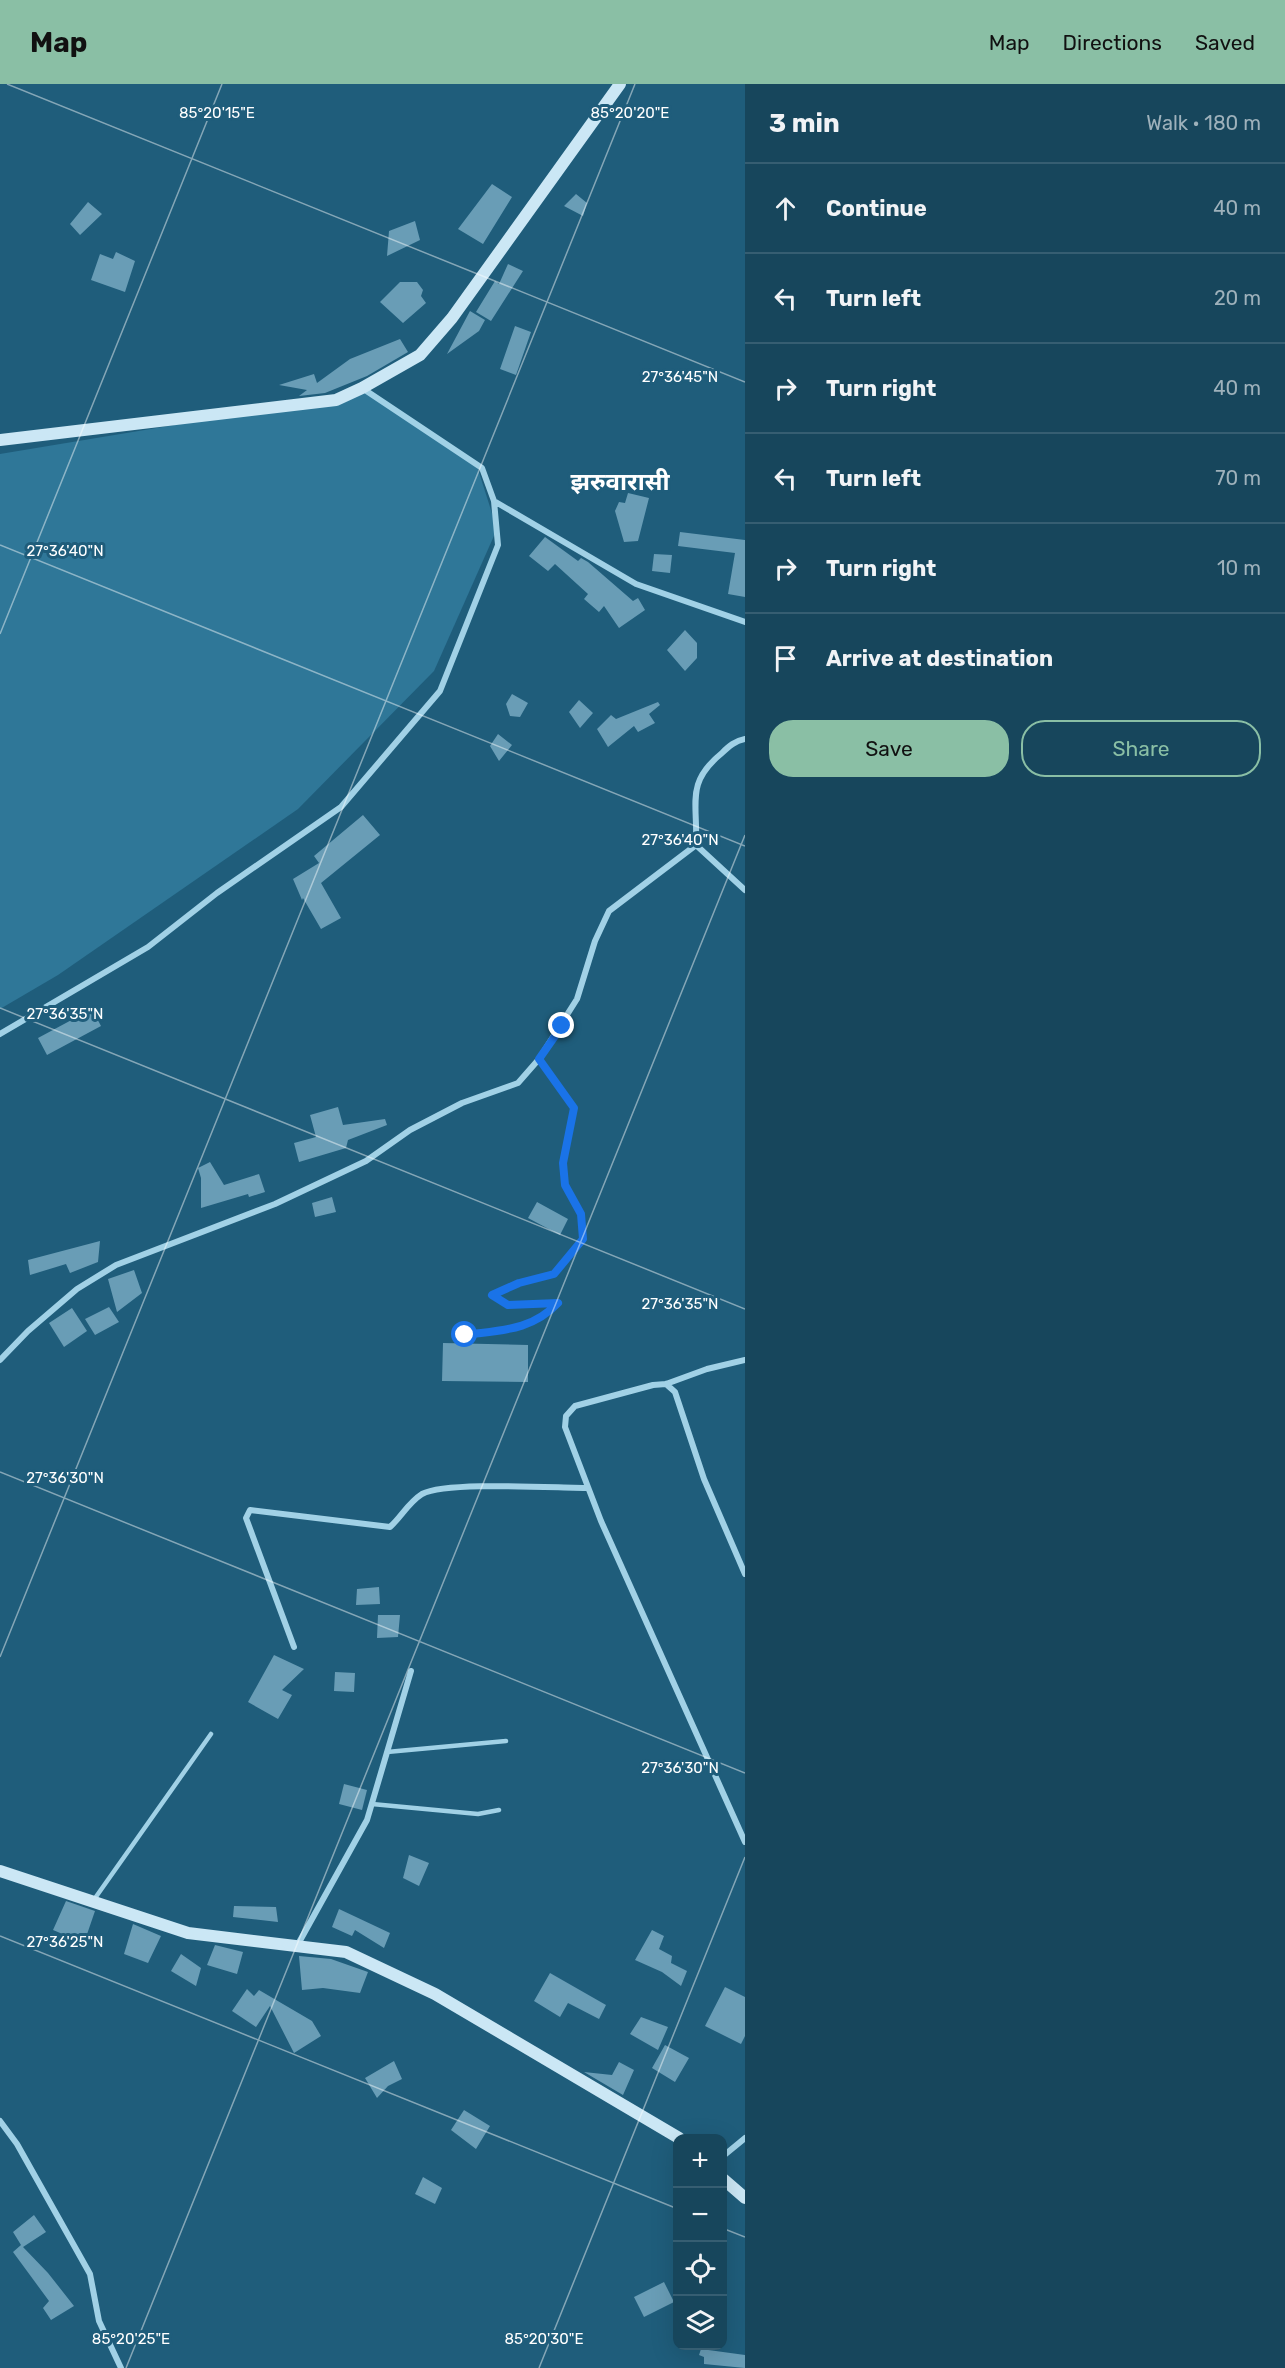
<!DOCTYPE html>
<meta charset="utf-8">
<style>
body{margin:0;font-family:Rubik,"Noto Sans Devanagari",sans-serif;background:#204d62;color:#f1f3f6}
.controls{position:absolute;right:18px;bottom:18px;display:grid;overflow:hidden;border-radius:12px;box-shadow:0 6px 24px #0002}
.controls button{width:54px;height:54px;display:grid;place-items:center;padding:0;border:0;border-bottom:2px solid #365e72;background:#17465c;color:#f1f3f6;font:30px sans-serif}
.stop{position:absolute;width:18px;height:18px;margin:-14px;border:4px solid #1a73e8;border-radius:50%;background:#fff}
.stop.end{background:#1a73e8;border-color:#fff;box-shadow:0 2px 6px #0008}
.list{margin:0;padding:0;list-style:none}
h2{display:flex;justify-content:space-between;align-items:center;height:78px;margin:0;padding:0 24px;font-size:26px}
h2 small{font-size:20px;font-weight:400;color:#9eb1bb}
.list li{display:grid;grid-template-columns:39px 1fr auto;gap:18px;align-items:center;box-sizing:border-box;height:90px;padding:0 24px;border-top:2px solid #365e72}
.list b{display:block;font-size:22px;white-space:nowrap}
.list em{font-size:20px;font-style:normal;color:#9eb1bb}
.actions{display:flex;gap:12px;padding:18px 24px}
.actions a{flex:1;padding:14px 0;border:2px solid #8abfa5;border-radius:24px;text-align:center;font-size:21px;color:#8abfa5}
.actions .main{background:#8abfa5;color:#111}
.icon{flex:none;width:33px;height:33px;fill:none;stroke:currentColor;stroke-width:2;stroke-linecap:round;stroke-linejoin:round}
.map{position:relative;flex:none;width:745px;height:2284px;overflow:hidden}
header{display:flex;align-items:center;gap:36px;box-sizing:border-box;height:84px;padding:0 30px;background:#8abfa5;color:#111}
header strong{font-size:28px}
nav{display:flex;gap:33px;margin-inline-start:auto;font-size:21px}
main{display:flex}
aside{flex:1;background:#17465c}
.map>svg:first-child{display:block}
.green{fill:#2f7798}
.building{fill:#699db6}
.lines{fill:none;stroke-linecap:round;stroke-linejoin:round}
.path{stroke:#a1d1e6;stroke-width:3;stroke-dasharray:3 4.5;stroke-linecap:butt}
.lane{stroke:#a1d1e6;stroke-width:4.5}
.street{stroke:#a1d1e6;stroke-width:6}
.secondary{stroke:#cbe7f5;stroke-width:12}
.route{stroke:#1a73e8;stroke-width:8}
.ticks{fill:none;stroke:#fff;stroke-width:1.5;stroke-opacity:0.45}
.labels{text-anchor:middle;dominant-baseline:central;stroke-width:6;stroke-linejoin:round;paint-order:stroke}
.district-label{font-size:24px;font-weight:bold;fill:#fff;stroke:#1f5d7b}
.ticks-label{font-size:15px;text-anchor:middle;fill:#fff;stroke:#1f5d7b;stroke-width:6;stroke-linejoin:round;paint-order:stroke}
</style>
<header>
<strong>Map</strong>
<nav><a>Map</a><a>Directions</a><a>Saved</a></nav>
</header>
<main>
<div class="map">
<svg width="745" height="2284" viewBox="0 0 745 2284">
<rect width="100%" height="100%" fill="#1f5d7b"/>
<!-- green -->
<path class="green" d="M 373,308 L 477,382 L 497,445 L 434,587 L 298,725 L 58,891 L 0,925 L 0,370 Z"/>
<!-- building -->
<path class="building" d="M 492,100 L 512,113 L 483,160 L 458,145 Z
M 576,110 L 587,119 L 583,132 L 564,122 Z
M 88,118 L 102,130 L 80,151 L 70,140 Z
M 415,137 L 420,156 L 387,172 L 389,147 Z
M 116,168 L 135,177 L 125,208 L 91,196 L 100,170 L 113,175 Z
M 508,180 L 523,187 L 491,237 L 476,228 L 495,197 L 499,200 Z
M 400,198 L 417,198 L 423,206 L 421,212 L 426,219 L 403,239 L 380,218 Z
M 470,227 L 485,236 L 479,247 L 447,270 Z
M 515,242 L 531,248 L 516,291 L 500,285 Z
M 400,255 L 408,268 L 367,292 L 325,309 L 299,312 L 307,306 L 279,301 L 314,290 L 317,299 L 350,275 Z
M 628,409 L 649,414 L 638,457 L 624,458 L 615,427 L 619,418 L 625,419 Z
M 680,448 L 745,456 L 745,513 L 728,510 L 735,469 L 678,462 Z
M 545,453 L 578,477 L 581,474 L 588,478 L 633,517 L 638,514 L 645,526 L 619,544 L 604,522 L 599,528 L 584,515 L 588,510 L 555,480 L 548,487 L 529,472 Z
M 654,470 L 672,471 L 670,489 L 652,487 Z
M 685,546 L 697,559 L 697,574 L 685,587 L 667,566 Z
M 512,610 L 528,619 L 520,633 L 510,632 L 506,620 Z
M 579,616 L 593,629 L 580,644 L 569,628 Z
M 658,618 L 660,621 L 649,630 L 655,639 L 638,648 L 634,642 L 608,663 L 597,645 L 611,631 L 616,635 Z
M 498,650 L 512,661 L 499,677 L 490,662 Z
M 363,731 L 380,751 L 321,799 L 341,834 L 321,845 L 303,814 L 302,816 L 293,795 L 319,779 L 314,772 Z
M 92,925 L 101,942 L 47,971 L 38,954 Z
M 338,1023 L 343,1041 L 385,1035 L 387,1041 L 348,1056 L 346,1064 L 299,1078 L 294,1059 L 316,1053 L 310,1031 Z
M 210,1078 L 224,1101 L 259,1090 L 265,1108 L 249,1113 L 248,1110 L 201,1124 L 201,1094 L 198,1084 Z
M 332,1113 L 336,1128 L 315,1133 L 312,1119 Z
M 537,1118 L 568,1135 L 560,1151 L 528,1134 Z
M 100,1157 L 98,1178 L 70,1189 L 66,1180 L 30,1191 L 28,1176 Z
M 134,1186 L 142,1209 L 117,1228 L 108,1195 Z
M 109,1223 L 119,1238 L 95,1251 L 85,1235 Z
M 72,1224 L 87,1247 L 64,1263 L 49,1239 Z
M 443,1259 L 528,1261 L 528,1298 L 442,1297 Z
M 379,1503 L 380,1520 L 356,1521 L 357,1505 Z
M 378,1531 L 400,1531 L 398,1553 L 377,1554 Z
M 274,1571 L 304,1585 L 282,1606 L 292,1611 L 278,1635 L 248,1618 Z
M 335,1588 L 355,1589 L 354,1608 L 334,1607 Z
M 344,1700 L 367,1706 L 362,1726 L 339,1720 Z
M 409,1771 L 429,1779 L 419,1802 L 403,1794 Z
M 66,1817 L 95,1827 L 84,1859 L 53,1846 Z
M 234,1822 L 276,1823 L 278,1838 L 233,1833 Z
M 339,1825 L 390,1849 L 384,1864 L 355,1846 L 352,1852 L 332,1843 Z
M 133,1840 L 161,1852 L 148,1879 L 124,1870 Z
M 652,1846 L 664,1852 L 659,1865 L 672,1872 L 671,1879 L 687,1887 L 681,1902 L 662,1888 L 635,1876 Z
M 215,1861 L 243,1868 L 237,1890 L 207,1881 Z
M 181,1870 L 201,1884 L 196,1902 L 171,1887 Z
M 299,1872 L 331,1875 L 368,1888 L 360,1909 L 323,1904 L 302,1906 Z
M 550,1889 L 606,1921 L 599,1935 L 568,1919 L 560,1933 L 534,1917 Z
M 725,1903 L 745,1913 L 745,1952 L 741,1960 L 705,1942 Z
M 247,1905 L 254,1912 L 259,1906 L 312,1937 L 321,1952 L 294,1969 L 270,1922 L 256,1943 L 232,1927 Z
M 641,1933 L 668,1943 L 658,1966 L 630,1950 Z
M 665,1961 L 689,1974 L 675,1998 L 652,1984 Z
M 394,1977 L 402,1995 L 388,2002 L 377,2014 L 365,1994 Z
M 619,1978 L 634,1986 L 623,2011 L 584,1988 L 612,1991 Z
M 464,2026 L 490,2042 L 476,2065 L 451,2046 Z
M 423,2093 L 442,2104 L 435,2120 L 415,2110 Z
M 34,2131 L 46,2148 L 23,2163 L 48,2189 L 74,2222 L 51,2236 L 43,2224 L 49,2217 L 13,2168 L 21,2161 L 13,2148 Z
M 664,2198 L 674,2218 L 644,2233 L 634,2213 Z
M 701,2265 L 745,2271 L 745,2284 L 704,2280 L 704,2273 L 699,2271 Z"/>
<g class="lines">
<!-- path -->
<path class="path" d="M 465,1251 C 501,1246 531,1246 558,1219 L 508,1221 L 492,1211 L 519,1199 L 554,1190 L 583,1155 L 581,1130 L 565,1101 L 563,1079 L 574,1024 L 547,986"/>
<!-- lane -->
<path class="lane" d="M 387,1668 L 506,1657
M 372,1720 L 478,1730 L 499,1726
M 93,1817 L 211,1650"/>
<!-- street -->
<path class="street" d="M 362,304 L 482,384 L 494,417 L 636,500 L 745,538
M 696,761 L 745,806
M 0,950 L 148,863 L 217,809 L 341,723 L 440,607 L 498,461 L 494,417
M 0,1276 L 28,1247 L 77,1205 L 116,1181 L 275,1120 L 366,1077 L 410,1046 L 462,1019 L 518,999 L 539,975 L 577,915 L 595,857 L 609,827 L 696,761 C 698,719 685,699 722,669 C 729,662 735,657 745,655
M 745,1276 L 707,1285 L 666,1300 L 653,1301 L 575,1322 L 566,1332 L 565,1343 L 601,1437 L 745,1758
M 666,1300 L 675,1308 L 704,1395 L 745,1490
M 294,1563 L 246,1434 L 250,1426 L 390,1443 C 402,1432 408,1419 422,1410 C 447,1397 555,1404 588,1404
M 297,1862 L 367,1736 L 411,1587
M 0,2037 L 17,2060 L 90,2190 L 99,2237 L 121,2284
M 722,2073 L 745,2054"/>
<!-- secondary -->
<path class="secondary" d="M 0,356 L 336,316 L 362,304 L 420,271 L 452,234 L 620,0
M 0,1787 L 188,1849 L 346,1868 L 435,1910 L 679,2054
M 722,2094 L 745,2114"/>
</g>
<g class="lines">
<!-- route -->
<path class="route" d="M 465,1251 C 501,1246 531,1247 558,1219 L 508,1221 L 492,1211 L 519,1199 L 554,1190 L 583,1155 L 581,1130 L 565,1101 L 563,1079 L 574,1024 L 539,975 L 562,942"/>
</g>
<!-- ticks -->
<path class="ticks" d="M 7,0 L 745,298M 0,461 L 745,762M 0,550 L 222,0M 0,924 L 745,1225M 0,1388 L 745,1689M 0,1573 L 635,0M 0,1852 L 678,2125M 722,2144 L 745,2153M 126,2284 L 745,751M 539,2284 L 745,1773"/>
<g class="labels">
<!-- district labels -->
<g class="district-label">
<text x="620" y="398">झरुवारासी</text>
</g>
</g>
<g class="ticks-label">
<text x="217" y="34">85°20'15"E</text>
<text x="630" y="34">85°20'20"E</text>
<text x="680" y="298">27°36'45"N</text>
<text x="65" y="472">27°36'40"N</text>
<text x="680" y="761">27°36'40"N</text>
<text x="65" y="935">27°36'35"N</text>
<text x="680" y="1225">27°36'35"N</text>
<text x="65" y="1399">27°36'30"N</text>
<text x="680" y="1689">27°36'30"N</text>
<text x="65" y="1863">27°36'25"N</text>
<text x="131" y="2260">85°20'25"E</text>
<text x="544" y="2260">85°20'30"E</text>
</g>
</svg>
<div class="controls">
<button>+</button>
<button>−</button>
<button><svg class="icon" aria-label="locate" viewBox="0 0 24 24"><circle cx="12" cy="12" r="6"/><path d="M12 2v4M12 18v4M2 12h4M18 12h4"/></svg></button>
<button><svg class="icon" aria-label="layers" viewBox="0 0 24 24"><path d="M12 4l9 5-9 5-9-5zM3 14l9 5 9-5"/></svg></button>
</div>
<div class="stop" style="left:465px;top:1251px"></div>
<div class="stop end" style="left:562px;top:942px"></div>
</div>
<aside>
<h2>3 min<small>Walk · 180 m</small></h2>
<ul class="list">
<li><svg class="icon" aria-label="ahead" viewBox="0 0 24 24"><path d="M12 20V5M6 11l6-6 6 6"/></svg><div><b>Continue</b></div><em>40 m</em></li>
<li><svg class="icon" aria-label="left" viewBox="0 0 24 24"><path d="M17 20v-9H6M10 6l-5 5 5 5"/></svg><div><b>Turn left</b></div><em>20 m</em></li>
<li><svg class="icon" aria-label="right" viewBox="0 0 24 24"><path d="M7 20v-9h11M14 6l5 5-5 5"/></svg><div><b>Turn right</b></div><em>40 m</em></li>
<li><svg class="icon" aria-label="left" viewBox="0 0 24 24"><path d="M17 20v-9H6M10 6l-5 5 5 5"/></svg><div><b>Turn left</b></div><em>70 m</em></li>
<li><svg class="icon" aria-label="right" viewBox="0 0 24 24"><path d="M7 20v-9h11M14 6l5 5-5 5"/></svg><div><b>Turn right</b></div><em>10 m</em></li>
<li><svg class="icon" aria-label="arrive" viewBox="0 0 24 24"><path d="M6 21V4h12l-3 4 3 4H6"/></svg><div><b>Arrive at destination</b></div></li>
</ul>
<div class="actions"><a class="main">Save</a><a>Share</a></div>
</aside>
</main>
